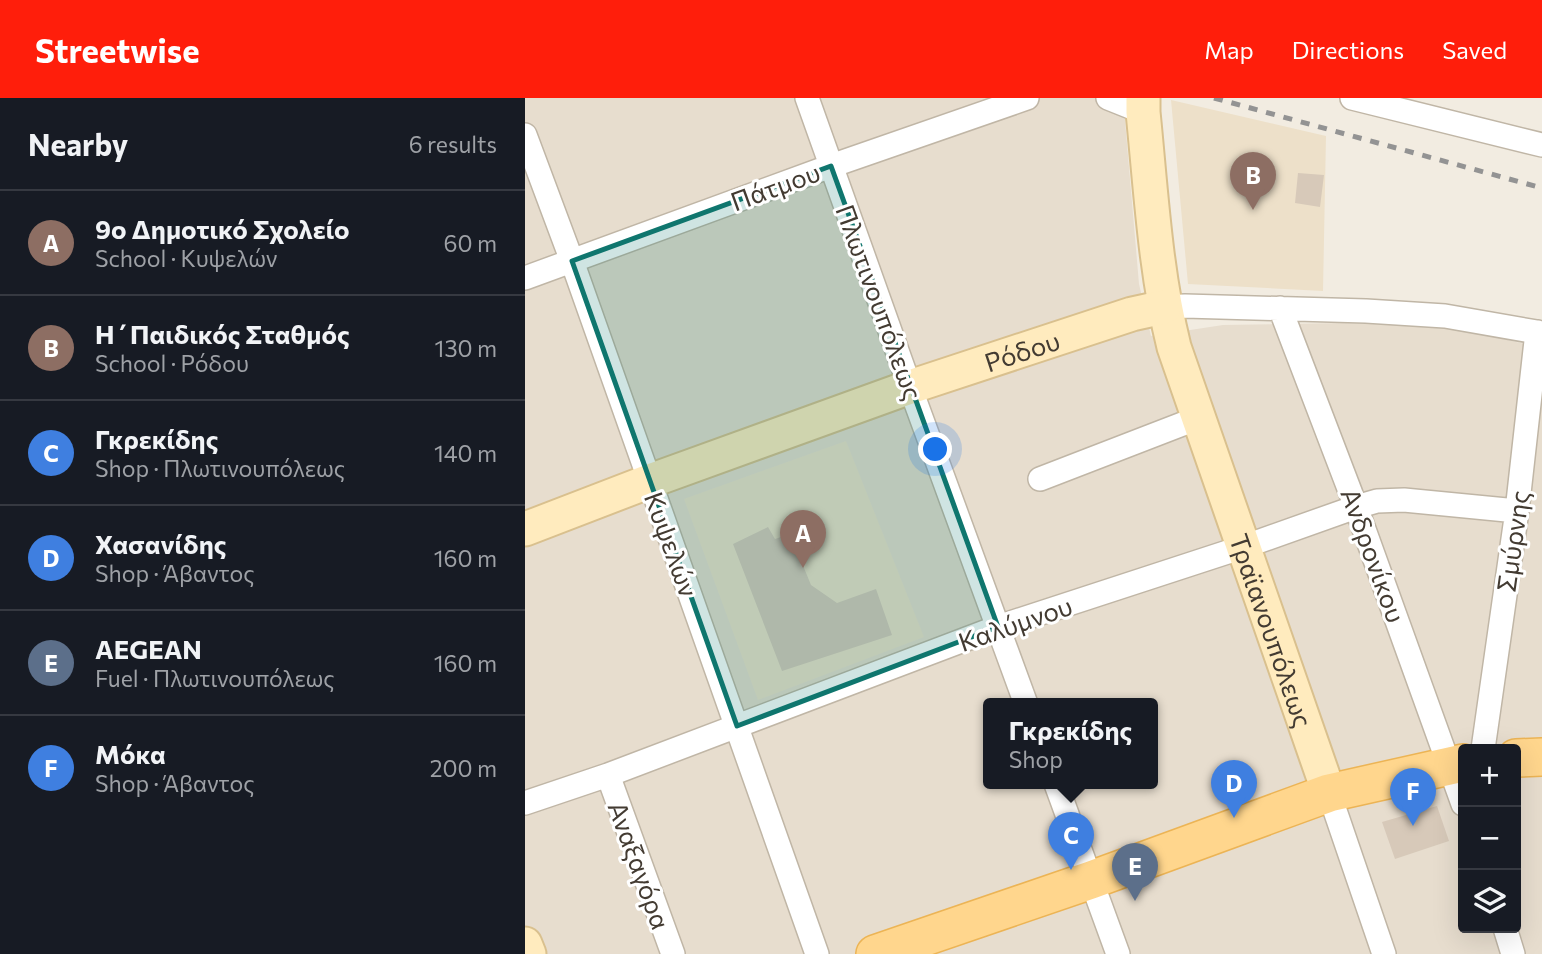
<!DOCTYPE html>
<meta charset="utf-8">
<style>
body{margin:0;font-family:Commissioner,sans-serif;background:#20242c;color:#f1f3f6}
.controls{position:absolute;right:21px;bottom:21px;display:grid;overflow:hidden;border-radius:7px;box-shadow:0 7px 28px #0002}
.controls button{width:63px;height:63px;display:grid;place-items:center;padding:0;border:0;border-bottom:2px solid #363941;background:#171b24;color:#f1f3f6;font:35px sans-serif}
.you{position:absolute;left:411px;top:352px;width:24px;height:24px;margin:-18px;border:5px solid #fff;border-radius:50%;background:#1a73e8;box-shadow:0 0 0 10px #1a73e833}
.badge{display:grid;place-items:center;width:46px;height:46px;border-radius:50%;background:#ff1e0b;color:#fff;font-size:23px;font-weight:700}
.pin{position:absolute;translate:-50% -58px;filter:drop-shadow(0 2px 4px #0008)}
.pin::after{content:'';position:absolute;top:37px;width:24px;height:21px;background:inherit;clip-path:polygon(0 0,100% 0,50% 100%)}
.popup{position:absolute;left:458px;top:600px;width:175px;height:91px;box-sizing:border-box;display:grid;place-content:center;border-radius:7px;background:#171b24;filter:drop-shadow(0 2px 5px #0005);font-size:23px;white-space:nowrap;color:#9ea1a6}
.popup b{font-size:26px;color:#f1f3f6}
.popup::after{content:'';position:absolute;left:50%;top:100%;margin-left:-14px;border:14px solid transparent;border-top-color:#171b24}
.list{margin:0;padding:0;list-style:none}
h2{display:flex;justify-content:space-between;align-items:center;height:91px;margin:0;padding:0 28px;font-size:30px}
h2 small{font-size:23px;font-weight:400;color:#9ea1a6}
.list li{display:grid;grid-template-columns:46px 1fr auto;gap:21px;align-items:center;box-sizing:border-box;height:105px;padding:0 28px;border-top:2px solid #363941}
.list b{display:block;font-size:26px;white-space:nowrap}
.list p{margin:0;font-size:23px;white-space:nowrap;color:#9ea1a6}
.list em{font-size:23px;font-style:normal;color:#9ea1a6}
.icon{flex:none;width:38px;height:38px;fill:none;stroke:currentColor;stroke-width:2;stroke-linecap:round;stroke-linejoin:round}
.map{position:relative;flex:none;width:1017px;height:856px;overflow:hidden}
header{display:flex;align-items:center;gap:42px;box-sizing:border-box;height:98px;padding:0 35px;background:#ff1e0b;color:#fff}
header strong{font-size:33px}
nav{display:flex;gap:38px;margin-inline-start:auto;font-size:24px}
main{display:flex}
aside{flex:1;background:#171b24}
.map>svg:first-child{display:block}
.residential{fill:#e7ddce;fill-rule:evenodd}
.education{fill:#ede0c9}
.building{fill:#d7c9b9}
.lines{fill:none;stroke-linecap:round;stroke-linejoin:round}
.street-casing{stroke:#c0b6a6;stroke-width:26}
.secondary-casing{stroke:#d9c08e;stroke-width:37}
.primary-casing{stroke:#ecb455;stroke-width:40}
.street{stroke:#fff;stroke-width:23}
.secondary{stroke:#ffebbe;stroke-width:33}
.primary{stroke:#ffd68d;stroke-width:37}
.rail{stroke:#939393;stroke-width:5;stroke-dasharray:9 9;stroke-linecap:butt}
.marked{fill:#0f766e;fill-opacity:0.2;stroke:#0f766e;stroke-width:5;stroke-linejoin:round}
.labels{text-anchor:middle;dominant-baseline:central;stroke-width:6;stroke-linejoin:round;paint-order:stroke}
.street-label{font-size:26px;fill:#433b32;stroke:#fff}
</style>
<header>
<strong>Streetwise</strong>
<nav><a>Map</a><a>Directions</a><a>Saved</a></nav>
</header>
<main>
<aside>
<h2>Nearby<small>6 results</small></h2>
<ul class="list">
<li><span class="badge" style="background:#8d6e63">A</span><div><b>9ο Δημοτικό Σχολείο</b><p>School · Κυψελών</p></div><em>60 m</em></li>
<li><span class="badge" style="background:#8d6e63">B</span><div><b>Η΄Παιδικός Σταθμός</b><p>School · Ρόδου</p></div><em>130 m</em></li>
<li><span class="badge" style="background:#3f7fe0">C</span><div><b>Γκρεκίδης</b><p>Shop · Πλωτινουπόλεως</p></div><em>140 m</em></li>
<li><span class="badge" style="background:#3f7fe0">D</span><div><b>Χασανίδης</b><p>Shop · Άβαντος</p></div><em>160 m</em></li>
<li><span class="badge" style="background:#5c6f8a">E</span><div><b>AEGEAN</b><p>Fuel · Πλωτινουπόλεως</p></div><em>160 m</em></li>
<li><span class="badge" style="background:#3f7fe0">F</span><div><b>Μόκα</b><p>Shop · Άβαντος</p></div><em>200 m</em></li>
</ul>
</aside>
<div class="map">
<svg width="1017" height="856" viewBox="0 0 1017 856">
<rect width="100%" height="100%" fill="#f2ece1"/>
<!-- residential -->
<path class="residential" d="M 0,0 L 601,0 L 599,11 L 614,186 L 626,238 L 698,227 L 818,225 L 922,228 L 1017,250 L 1017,856 L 0,856 ZM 464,606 L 628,606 L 628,686 L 464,686 ZM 938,651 L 991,651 L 991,830 L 938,830 Z"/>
<!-- education -->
<path class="education" d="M 646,2 L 801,38 L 798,193 L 663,186 Z
M 321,343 L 399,539 L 233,602 L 159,401 Z"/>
<!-- building -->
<path class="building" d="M 773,75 L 799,77 L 795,109 L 770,105 Z
M 243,429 L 250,441 L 265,436 L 286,487 L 312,505 L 351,491 L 367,537 L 257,573 L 208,446 Z
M 912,708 L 924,743 L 870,761 L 857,724 Z"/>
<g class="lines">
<defs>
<path id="street" d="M 282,0 L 385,289 L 501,606
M 583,0 L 618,14
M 827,0 L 1017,47
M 0,37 L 47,163 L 292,856
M 0,180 L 306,68 L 502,0
M 639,209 L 660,208 L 841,213 L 920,218 L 1017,235
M 755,210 L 831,409 L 938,706
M 515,381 L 673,320
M 958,651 L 992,413 L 1012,234
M 83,677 L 148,856
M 531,686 L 593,856
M 804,695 L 859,856
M 0,705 L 83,677 L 473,529 L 718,449 L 831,409 L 852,403 L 879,402 L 992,413
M 980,830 L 988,856"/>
<g id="secondary">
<path id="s1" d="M 618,0 L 618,14 C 626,93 630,172 649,249 L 804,695"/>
<path id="s2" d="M 0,431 L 125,383 L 385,289 L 607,216 L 639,209"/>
<path d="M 0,846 L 4,856"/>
</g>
<path id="primary" d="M 991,660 L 1017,659
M 350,856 L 566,782 L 804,695 L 938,665"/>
</defs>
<!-- street casing -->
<use href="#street" class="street-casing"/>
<!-- secondary casing -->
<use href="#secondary" class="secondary-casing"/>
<!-- primary casing -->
<use href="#primary" class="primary-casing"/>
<!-- street -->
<use href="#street" class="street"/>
<!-- secondary -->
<use href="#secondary" class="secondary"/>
<!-- primary -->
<use href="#primary" class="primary"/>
<!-- rail -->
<path class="rail" d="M 689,0 L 1017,90"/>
</g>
<!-- marked area -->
<path class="marked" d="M 306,68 L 473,529 L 212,628 L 47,163 Z"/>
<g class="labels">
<!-- street labels -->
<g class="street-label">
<text transform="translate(250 88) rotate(-20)">Πάτμου</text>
<text transform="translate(355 204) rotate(70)">Πλωτινουπόλεως</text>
<text stroke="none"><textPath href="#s2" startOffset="528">Ρόδου</textPath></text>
<text transform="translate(987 443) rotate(-82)">Σμύρνης</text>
<text transform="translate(147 446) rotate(70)">Κυψελών</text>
<text transform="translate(849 457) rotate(70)">Ανδρονίκου</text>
<text transform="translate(490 525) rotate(-19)">Καλύμνου</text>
<text stroke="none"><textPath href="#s1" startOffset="551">Τραϊανουπόλεως</textPath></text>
<text transform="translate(115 767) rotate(70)">Αναξαγόρα</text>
</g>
</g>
</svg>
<div class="controls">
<button>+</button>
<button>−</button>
<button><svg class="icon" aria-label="layers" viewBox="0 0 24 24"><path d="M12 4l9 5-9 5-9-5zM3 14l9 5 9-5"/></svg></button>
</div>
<div class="you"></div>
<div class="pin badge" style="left:278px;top:470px;background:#8d6e63">A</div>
<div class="pin badge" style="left:728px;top:112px;background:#8d6e63">B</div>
<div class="pin badge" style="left:546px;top:772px;background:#3f7fe0">C</div>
<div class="popup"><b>Γκρεκίδης</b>Shop</div>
<div class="pin badge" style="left:709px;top:720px;background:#3f7fe0">D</div>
<div class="pin badge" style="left:610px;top:803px;background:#5c6f8a">E</div>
<div class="pin badge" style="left:888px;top:728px;background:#3f7fe0">F</div>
</div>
</main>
